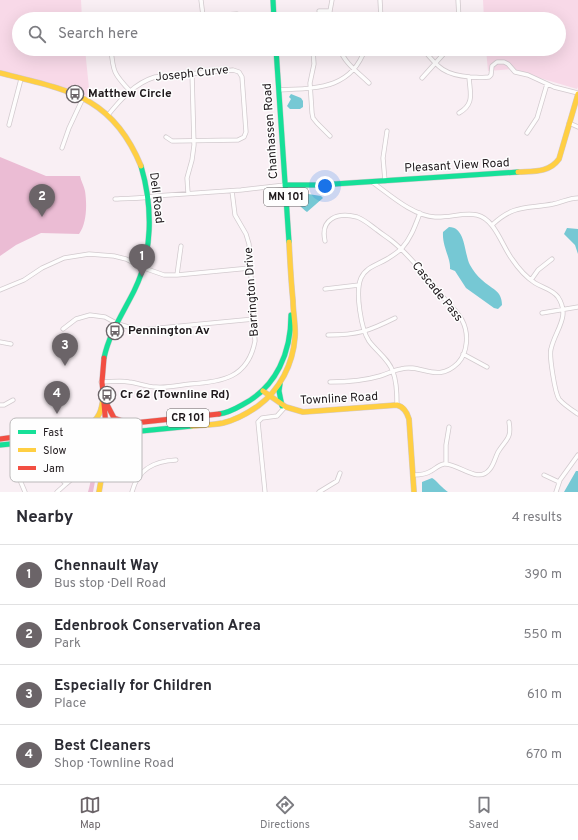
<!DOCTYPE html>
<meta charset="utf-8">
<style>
body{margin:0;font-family:Overpass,sans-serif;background:#f2f2f3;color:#2b2b33}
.you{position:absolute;left:325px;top:186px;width:14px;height:14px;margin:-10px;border:3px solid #fff;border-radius:50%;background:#1a73e8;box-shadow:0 0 0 6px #1a73e833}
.badge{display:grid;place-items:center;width:26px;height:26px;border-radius:50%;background:#6b6468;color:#fff;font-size:13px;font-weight:700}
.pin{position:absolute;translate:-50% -33px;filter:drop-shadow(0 1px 2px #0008)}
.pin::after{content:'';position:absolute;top:21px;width:14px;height:12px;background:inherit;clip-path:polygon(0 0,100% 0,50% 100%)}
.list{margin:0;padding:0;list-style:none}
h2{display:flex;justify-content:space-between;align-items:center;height:52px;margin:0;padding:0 16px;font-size:17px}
h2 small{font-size:13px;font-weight:400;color:#7c7c81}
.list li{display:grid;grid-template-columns:26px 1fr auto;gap:12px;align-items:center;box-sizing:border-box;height:60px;padding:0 16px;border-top:1px solid #e1e1e2}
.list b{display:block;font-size:15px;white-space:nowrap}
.list p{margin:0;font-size:13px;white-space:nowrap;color:#7c7c81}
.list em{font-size:13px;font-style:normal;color:#7c7c81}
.icon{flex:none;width:22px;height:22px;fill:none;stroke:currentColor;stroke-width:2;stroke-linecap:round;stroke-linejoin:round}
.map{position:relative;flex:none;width:578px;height:492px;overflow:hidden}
.search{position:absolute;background:#fff;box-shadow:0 4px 16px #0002;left:12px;right:12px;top:12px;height:44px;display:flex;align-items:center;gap:10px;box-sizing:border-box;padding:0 14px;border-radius:22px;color:#7c7c81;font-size:15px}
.sheet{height:292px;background:#fff}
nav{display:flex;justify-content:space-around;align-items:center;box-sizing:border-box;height:56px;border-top:1px solid #e1e1e2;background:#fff;font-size:11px;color:#7c7c81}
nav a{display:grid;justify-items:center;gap:2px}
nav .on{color:#6b6468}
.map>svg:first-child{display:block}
.green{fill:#f8d9e8}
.forest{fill:#ebbcd4}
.water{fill:#76c8d4}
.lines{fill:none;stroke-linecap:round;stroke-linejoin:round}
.street-casing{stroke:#d2cace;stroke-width:5}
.fast-casing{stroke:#d2cace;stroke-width:6}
.slow-casing{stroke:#d2cace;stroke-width:6}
.jam-casing{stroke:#d2cace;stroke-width:6}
.street{stroke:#fefdfd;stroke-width:3.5}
.fast{stroke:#16e098;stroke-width:5}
.slow{stroke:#ffcf43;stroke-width:5}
.jam{stroke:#f24e42;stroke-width:5}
.labels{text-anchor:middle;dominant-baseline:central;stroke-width:3;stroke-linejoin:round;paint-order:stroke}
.shield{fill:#fefefe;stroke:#625e60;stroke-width:1}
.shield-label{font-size:11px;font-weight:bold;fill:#1f191c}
.street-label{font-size:12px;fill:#1f191c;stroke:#fefefe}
.poi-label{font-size:12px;font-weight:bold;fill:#1f191c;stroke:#fefefe;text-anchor:start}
.key{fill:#fefefe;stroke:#bbb9ba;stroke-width:1}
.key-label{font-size:11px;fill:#1f191c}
</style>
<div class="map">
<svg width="578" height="492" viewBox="0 0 578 492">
<rect width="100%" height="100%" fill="#f9eff4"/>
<!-- green -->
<path class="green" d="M 0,0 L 81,0 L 82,19 L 19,19 L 19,49 L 85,49 L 90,98 L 74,91 L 0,71 Z
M 483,0 L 578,0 L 578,87 L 577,89 L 516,71 L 513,69 L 488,71 L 486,49 L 559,49 L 559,19 L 484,19 Z"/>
<!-- forest -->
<path class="forest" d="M 0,157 L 46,176 L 80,176 C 81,181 84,186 85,191 C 87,204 87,223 79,234 L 41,233 L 16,245 L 0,256 Z
M 73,442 L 89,442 L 97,448 L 99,460 L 93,492 L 88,492 C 92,478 95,461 86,449 L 73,446 Z"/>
<!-- water -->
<path class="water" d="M 291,94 L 301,98 L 303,101 L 303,107 L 300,109 L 290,109 L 287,106 L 291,99 L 289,97 Z
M 308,194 L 321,196 L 323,198 L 307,212 C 301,207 296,204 297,195 Z
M 449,227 C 466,227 464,254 470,265 C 473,270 477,276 482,280 C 491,289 502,290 502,305 L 498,309 L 494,308 L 466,288 L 455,271 L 450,269 C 451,258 442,247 443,232 Z
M 567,228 L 578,229 L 578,254 L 575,245 L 564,234 Z
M 576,471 L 578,471 L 578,492 L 564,492 Z
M 432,478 C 436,480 443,489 448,492 L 422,492 L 422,482 Z"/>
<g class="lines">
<defs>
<path id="street" d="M 201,0 L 203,16
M 380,0 L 381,19
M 458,0 L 459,19
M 319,11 L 330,11
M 110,19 L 114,16 L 129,15 L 171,19 L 237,14
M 330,19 L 330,11 L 332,0
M 111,49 C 113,72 114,74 130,91
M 340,49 C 344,63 359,73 369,83
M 423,49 C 438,68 445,75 470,77 C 476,77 483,78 489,77 L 491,75 L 492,66 L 497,62 L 504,62 L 508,64 L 515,72 L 528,75 L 554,87 L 578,93
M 313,50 L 314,64 L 310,83 L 312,113 L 313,118 L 317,123 L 330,136
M 422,78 L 448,49
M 279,90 C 315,88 351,90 365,49
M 459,113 C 475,104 470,93 469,77
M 108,115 C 121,99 135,83 155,77 L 233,70 L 239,72 L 242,77 L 246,132 L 244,137 L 238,140 L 175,141 L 172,141 L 166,137
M 569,123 L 578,127
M 9,125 L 21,79
M 527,133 L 537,118 L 547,84
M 62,148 L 69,128 L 83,98
M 385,181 L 383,158 L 387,131
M 372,182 C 389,194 413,216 435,217 C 449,218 464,212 477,215 C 495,219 502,246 512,259 C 518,268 526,277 535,283 C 543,288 552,289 558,297 C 571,317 555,330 551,349 C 549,356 555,393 559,399 C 564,405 572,410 578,414
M 188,193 L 187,178 L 192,160 L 194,145 L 192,73
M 115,199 C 128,198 142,199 154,196 L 241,190 L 285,185
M 492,225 C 514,204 527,209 553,204 C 562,202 570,198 578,198
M 325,241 C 320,219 337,212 357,217 C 365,220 370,225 377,230 C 382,234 387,237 392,241 C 411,256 427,278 443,297 C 449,304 458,312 462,320 C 469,333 468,352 458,363 C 437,384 421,363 401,369 C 394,370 387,374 380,376 C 363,381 347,382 330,382
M 177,275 L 181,246
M 531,280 L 538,270 L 552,259
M 325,289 L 359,285
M 0,290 L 24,280 L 42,268 L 64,258 L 89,254 L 114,256 L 126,259 L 144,268 L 164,275 L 177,275 L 250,268
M 542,313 L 578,307
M 63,329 L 76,319 L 90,315 L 105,317 L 118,324 L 139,330 L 254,319
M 328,335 C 358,335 369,331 395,318
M 0,342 L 11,344
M 463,354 L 487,367
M 101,382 C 111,382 120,380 129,382 C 138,383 147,387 156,387 C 167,388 179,385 190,384 C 222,382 248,378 255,341 L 249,244 L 246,234 L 235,215 L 232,191
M 0,405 L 4,405 L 13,400
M 397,405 C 397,394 397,382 393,372 C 389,359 376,351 369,341 C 361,329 355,292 361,278 C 366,267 377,265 387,259 C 392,256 398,252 402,248 C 411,238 415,226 420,213
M 14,444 L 17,473 L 25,492
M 446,464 L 446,445 L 449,427
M 66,466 L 72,468 L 75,474 L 72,479 L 66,484 C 60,478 56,470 66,466 Z
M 413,475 C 419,475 425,475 431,471 C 436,468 439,465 444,464 C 459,463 478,485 490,469 C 494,464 495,458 498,452 C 506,439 512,439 509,422
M 544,475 L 559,482
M 57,492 L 66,484
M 132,492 C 138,469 154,461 176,460
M 265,492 L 258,422 L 262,418 L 277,416 L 285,407
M 319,492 L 337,481 L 340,473
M 556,492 L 560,480 L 578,455"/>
<path id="fast" d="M 273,0 L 274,19
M 276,49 L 289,242
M 285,185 L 319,185 L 518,172
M 104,358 C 109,334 123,313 134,291 C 153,253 153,207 141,166
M 280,384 L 279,391 L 282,406
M 219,414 C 228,413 235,409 242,405 C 277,387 291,352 291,315
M 87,438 L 98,444 L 103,455
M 0,445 L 192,426
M 106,460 L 117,442 L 128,434"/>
<path id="slow" d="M 0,73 C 67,90 112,95 141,166
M 518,172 C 533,171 549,173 559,159 L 578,94
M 263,391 L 286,407 L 303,412 L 397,405 C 404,407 407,412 409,419 L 414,492
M 87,426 C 99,420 102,410 103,397
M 192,426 C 202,425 213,425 223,423 C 235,420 248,413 258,406 C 280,390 293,364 295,337 C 296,326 293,313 293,301 C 291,281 290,262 289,242
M 99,492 L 104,463 L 106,426"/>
<path id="jam" d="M 104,358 L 102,382 L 106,426
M 103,397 L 114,418 L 126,422
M 0,439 L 58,431 L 219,414"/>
</defs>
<!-- street casing -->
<use href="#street" class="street-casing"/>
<!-- fast casing -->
<use href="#fast" class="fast-casing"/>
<!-- slow casing -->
<use href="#slow" class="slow-casing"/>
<!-- jam casing -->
<use href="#jam" class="jam-casing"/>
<!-- street -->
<use href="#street" class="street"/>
<!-- fast -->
<use href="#fast" class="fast"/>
<!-- slow -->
<use href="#slow" class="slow"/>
<!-- jam -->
<use href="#jam" class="jam"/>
</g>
<!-- icons -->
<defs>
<symbol id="bus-ring" viewBox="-11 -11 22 22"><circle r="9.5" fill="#fefefe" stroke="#6b6468" stroke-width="1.5"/><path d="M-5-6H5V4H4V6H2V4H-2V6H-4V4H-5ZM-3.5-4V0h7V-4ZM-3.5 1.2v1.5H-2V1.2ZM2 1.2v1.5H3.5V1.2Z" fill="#6b6468"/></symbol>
</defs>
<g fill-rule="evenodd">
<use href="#bus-ring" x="65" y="84" width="20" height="20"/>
<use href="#bus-ring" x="105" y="321" width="20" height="20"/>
<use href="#bus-ring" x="97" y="385" width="20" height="20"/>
</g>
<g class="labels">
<!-- shield labels -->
<g class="shield">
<rect x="264" y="188" width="44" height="18" rx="3"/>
<rect x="167" y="409" width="42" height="18" rx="3"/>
</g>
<g class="shield-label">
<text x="286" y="197">MN 101</text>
<text x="188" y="418">CR 101</text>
</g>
<!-- street labels -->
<g class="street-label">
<text transform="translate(192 74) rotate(-6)">Joseph Curve</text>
<text transform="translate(271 131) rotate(-94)">Chanhassen Road</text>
<text transform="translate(457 166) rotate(-3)">Pleasant View Road</text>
<text transform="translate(156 198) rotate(83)">Dell Road</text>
<text transform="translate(252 292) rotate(-94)">Barrington Drive</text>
<text transform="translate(437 292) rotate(51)">Cascade Pass</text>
<text transform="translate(339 399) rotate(-3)">Townline Road</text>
</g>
<!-- poi labels -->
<g class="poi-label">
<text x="88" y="94">Matthew Circle</text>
<text x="128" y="331">Pennington Av</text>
<text x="120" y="395">Cr 62 (Townline Rd)</text>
</g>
</g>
<!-- legend -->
<rect x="10" y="418" width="132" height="64" rx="6" class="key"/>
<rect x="18" y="430" width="18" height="4" fill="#16e098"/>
<rect x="18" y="448" width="18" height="4" fill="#ffcf43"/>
<rect x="18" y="466" width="18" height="4" fill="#f24e42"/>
<g class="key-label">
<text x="43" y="436">Fast</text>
<text x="43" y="454">Slow</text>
<text x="43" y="472">Jam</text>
</g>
</svg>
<div class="you"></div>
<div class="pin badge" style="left:142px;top:277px">1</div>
<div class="pin badge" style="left:42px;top:217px">2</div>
<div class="pin badge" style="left:65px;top:366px">3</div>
<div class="pin badge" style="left:57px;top:414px">4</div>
<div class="search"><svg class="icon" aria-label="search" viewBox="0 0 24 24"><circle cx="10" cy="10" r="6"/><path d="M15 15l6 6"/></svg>Search here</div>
</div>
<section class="sheet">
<h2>Nearby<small>4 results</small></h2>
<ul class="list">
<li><span class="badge">1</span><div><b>Chennault Way</b><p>Bus stop · Dell Road</p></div><em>390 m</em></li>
<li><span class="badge">2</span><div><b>Edenbrook Conservation Area</b><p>Park</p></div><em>550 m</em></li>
<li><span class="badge">3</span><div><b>Especially for Children</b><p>Place</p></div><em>610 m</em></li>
<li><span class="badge">4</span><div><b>Best Cleaners</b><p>Shop · Townline Road</p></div><em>670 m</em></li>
</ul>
</section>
<nav>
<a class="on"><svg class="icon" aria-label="map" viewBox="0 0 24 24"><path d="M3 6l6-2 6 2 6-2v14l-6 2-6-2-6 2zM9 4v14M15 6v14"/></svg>Map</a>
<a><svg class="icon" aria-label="directions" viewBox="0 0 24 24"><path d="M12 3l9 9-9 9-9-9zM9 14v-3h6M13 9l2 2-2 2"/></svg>Directions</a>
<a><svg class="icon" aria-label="saved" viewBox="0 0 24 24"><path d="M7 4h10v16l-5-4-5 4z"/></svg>Saved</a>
</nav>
